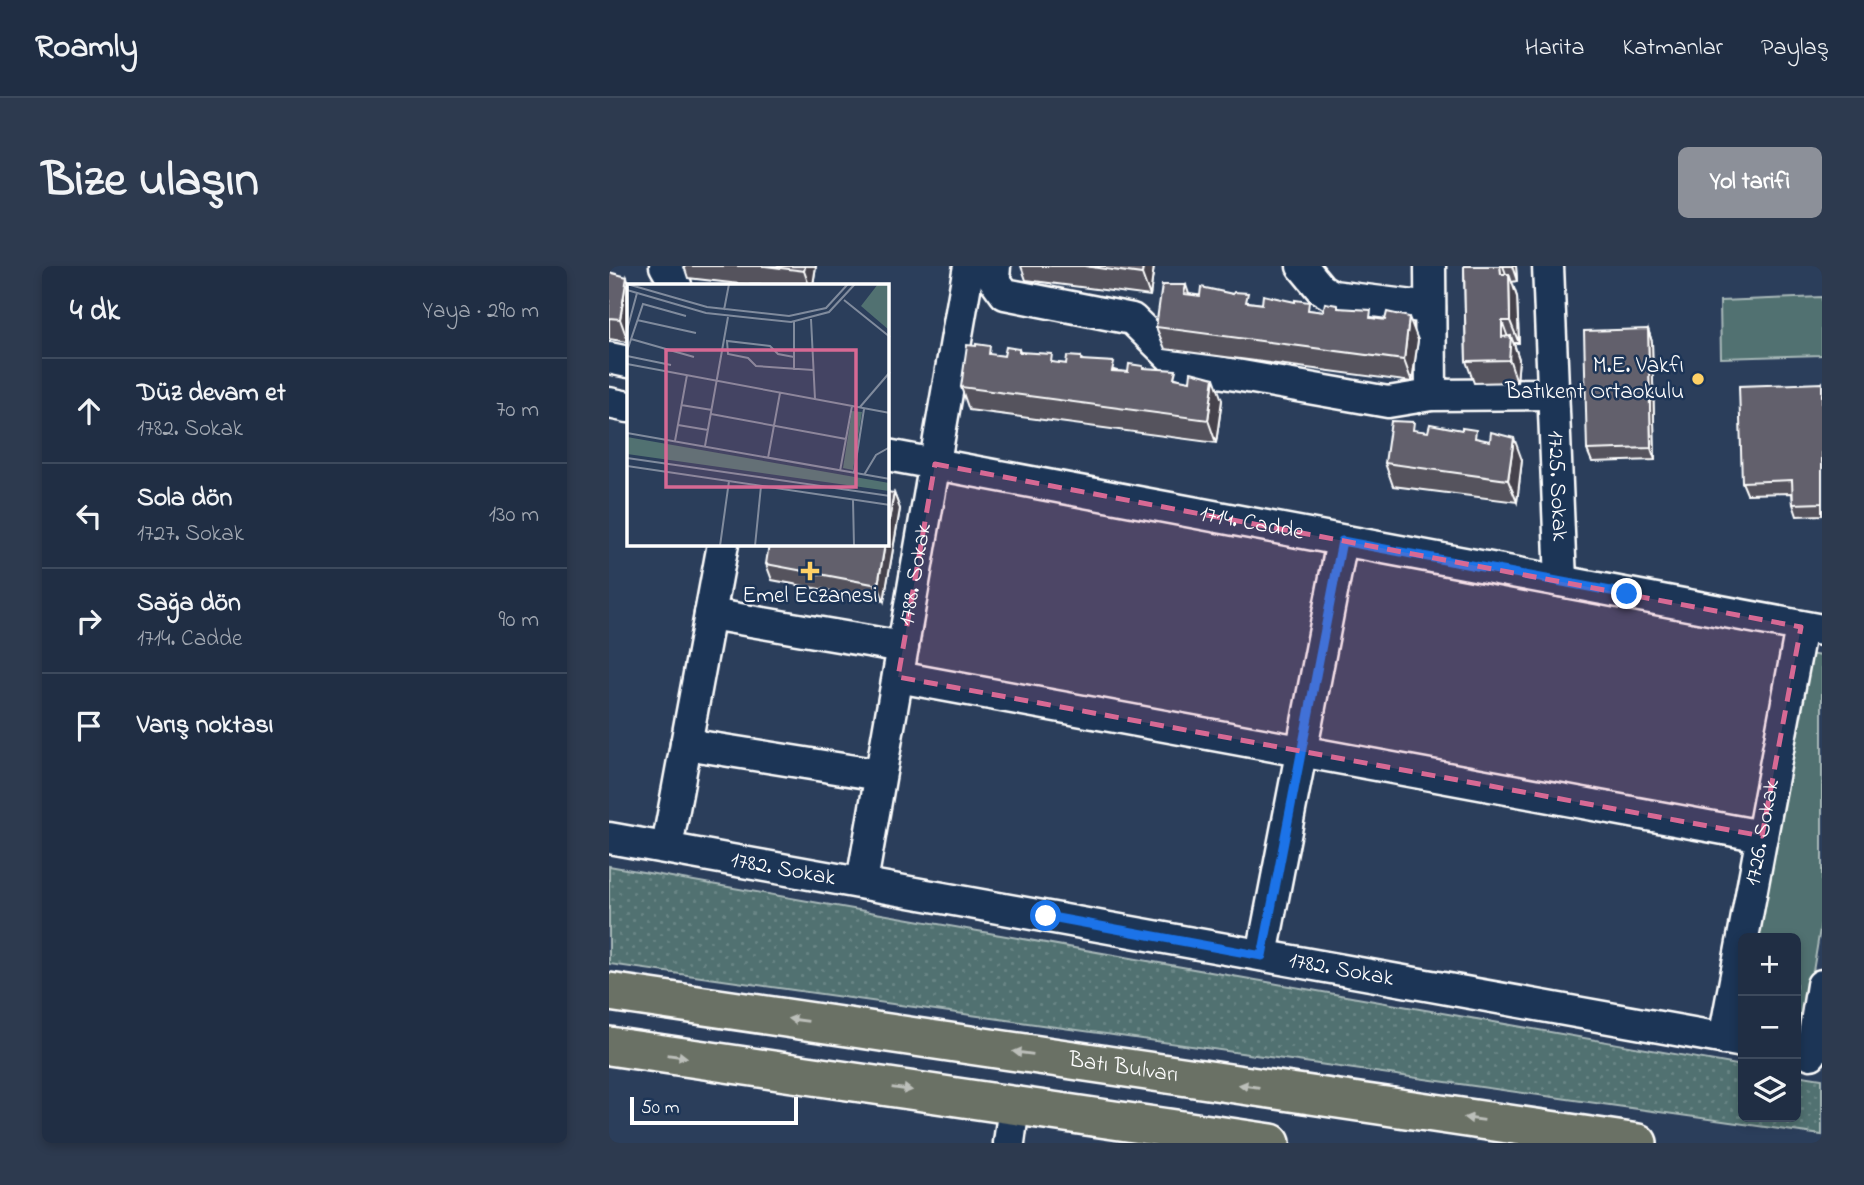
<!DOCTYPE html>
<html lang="tr">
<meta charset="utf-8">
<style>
body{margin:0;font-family:"Indie Flower",sans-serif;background:#2d3a4f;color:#f1f3f6}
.controls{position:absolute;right:21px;bottom:21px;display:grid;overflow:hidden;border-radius:10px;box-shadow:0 4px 10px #0003}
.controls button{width:63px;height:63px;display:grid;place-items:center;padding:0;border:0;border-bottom:2px solid #3d4a5d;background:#202e44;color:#f1f3f6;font:35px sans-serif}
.scale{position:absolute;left:21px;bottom:18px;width:168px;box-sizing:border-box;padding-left:7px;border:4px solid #fff;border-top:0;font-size:19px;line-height:24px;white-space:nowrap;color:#fff;-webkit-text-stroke:5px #1d3557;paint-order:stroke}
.stop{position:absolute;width:21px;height:21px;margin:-16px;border:5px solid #1a73e8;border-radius:50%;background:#fff}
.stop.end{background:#1a73e8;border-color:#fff;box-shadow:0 2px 7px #0008}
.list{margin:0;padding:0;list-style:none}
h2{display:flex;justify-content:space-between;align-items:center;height:91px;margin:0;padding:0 28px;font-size:30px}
h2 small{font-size:23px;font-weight:400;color:#a2a8b2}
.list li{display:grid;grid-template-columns:46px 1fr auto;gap:21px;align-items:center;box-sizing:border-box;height:105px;padding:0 28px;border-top:2px solid #3d4a5d}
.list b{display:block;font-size:26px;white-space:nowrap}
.list p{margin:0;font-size:23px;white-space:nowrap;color:#a2a8b2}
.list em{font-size:23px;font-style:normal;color:#a2a8b2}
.icon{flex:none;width:38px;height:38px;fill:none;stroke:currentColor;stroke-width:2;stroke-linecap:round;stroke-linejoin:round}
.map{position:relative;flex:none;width:1213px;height:877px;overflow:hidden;border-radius:10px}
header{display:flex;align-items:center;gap:42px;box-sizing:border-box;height:98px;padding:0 35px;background:#202e44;border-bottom:2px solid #3d4a5d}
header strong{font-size:33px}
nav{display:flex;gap:38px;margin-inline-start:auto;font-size:24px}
.intro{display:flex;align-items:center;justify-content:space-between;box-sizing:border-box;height:168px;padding:0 42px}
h1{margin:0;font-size:49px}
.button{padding:18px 32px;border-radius:10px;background:#8c9099;color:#fff;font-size:24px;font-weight:700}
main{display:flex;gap:42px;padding:0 42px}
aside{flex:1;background:#202e44;border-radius:10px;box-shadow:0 4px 10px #0003}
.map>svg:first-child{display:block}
.grass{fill:url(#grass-dots);stroke:#a8b8b8;stroke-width:2}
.park{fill:#517171;stroke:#a8b8b8;stroke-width:2}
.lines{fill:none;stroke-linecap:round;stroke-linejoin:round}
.minor-casing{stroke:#fff;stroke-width:35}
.major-casing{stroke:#fff;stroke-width:42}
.minor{stroke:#1d3557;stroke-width:30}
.major{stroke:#6b7165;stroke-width:37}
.wall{fill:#54535d;stroke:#fff;stroke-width:2}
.shaded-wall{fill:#45434c;stroke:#fff;stroke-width:2}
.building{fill:#62606c;stroke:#fff;stroke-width:2}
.oneway{fill:#bcbfba}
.route{stroke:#1a73e8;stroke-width:9}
.marked{fill:#d76994;fill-opacity:0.2;stroke:#d76994;stroke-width:5;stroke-dasharray:14 9;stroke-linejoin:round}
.poi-dot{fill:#ffd166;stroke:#1d3557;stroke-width:2.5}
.labels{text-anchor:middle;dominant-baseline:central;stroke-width:5;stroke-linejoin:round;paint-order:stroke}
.poi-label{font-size:23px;fill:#fff;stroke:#1d3557;text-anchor:end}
.street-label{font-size:23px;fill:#fff;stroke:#1d3557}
.inset-road{fill:none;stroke:#808b9d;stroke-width:2}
.view{fill:#d76994;fill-opacity:0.15;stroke:#d76994;stroke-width:3.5}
.inset-edge{fill:none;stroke:#fff;stroke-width:3.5}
</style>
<header>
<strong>Roamly</strong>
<nav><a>Harita</a><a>Katmanlar</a><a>Paylaş</a></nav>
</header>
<div class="intro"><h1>Bize ulaşın</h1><a class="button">Yol tarifi</a></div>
<main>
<aside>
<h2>4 dk<small>Yaya · 290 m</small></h2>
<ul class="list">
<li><svg class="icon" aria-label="ahead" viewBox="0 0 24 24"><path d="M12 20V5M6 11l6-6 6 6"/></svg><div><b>Düz devam et</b><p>1782. Sokak</p></div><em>70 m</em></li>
<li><svg class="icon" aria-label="left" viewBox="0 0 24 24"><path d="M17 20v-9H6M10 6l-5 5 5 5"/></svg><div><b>Sola dön</b><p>1727. Sokak</p></div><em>130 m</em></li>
<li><svg class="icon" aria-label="right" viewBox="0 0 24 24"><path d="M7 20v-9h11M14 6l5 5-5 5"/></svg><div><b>Sağa dön</b><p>1714. Cadde</p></div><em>90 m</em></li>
<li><svg class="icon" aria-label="arrive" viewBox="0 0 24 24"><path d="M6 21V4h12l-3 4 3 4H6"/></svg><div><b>Varış noktası</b></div></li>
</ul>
</aside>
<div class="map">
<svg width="1213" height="877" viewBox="0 0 1213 877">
<defs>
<pattern id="grass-dots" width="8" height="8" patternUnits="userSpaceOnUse" patternTransform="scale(1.75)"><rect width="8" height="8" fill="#517171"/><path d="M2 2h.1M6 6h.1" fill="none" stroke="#6b8686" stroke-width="1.8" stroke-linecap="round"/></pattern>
</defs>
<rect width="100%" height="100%" fill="#2b3e5b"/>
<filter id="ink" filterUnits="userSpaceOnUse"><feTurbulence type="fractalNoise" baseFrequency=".0143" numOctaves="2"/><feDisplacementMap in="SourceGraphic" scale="14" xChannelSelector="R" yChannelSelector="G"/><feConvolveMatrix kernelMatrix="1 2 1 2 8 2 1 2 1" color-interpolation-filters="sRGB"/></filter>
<g filter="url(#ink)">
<!-- grass -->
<path class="grass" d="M 0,600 L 1134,800 L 1134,851 L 1187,851 L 1187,809 L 1213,813 L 1213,869 L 0,698 Z"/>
<!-- park -->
<path class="park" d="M 1213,31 L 1213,89 L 1112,92 L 1111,35 Z
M 1193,387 L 1213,390 L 1213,651 L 1194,766 L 1187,765 L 1187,672 L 1146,672 Z"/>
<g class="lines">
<defs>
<g id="minor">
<path d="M 56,0 L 67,19"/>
<path d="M 386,0 L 385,13 L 396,28 L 523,53 L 563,92 L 576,100 L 779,136 L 822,129 L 945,128"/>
<path d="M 693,0 L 712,23 L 724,30 L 821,42"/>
<path d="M 821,0 L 822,129"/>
<path id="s1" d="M 939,0 L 952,315"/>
<path d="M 0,92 L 19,96"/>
<path d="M 0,137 L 19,141"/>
<path id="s2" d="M 278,189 L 1213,364"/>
<path d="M 101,348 L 294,381"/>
<path d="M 289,411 L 1153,570"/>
<path d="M 77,478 L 271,509"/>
<path id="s3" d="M 0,572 L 1134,776"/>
<path d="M 58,581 L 114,278"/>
<path id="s4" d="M 253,616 L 360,0"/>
<path d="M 653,689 L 733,275"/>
<path id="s5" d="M 1115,773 L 1192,361"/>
<path d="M 1202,788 L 1213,719"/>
<path d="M 400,877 L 405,840"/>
</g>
<g id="major">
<path id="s6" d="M 0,726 L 1029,877"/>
<path d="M 0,780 L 662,877"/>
</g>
</defs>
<!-- minor casing -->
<use href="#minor" class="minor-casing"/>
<!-- major casing -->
<use href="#major" class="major-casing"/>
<!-- minor -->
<use href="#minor" class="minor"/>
<!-- major -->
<use href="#major" class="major"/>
</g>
<!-- wall -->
<path class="wall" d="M 75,0 L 207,0 L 204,19 L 139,19 L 79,12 Z
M 412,0 L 545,0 L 541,30 L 417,14 Z
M 855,0 L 907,0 L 908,15 L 903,16 L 908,31 L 910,77 L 905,77 L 910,93 L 908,116 L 865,117 L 857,95 Z
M 0,6 L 19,19 L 19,76 L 0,73 Z
M 577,19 L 580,28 L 714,46 L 730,42 L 765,53 L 809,74 L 803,116 L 556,83 L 547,61 Z
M 1039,63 L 1043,76 L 1046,194 L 983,196 L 978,184 Z
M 410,83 L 411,86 L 446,97 L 457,98 L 472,91 L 473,94 L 508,105 L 519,106 L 535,102 L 570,113 L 613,134 L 607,177 L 360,144 L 352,121 L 384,89 L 395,90 Z
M 1213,117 L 1213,249 L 1188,250 L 1184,238 L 1183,227 L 1138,228 L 1133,216 Z
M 808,165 L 870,173 L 913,194 L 908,236 L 784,220 L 776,197 Z
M 285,227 L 291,243 L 275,335 L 163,314 L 157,298 Z"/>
<!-- shaded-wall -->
<path class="shaded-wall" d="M 196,0 L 207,0 L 204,19 L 200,19 L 195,5 Z
M 534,0 L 545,0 L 541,30 L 533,8 Z
M 891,0 L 894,0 L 900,16 L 892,8 Z
M 903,0 L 907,0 L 908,15 Z
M 900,8 L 908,31 L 910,77 L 901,55 Z
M 18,11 L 21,19 L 19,19 L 19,75 L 11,53 Z
M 800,51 L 809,74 L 803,116 L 795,94 Z
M 893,55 L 901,77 L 902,70 L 910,93 L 908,116 L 893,71 Z
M 1039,63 L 1043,76 L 1046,194 L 1042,182 Z
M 605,112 L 613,134 L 607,177 L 599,154 Z
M 905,172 L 913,194 L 908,236 L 899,214 Z
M 285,227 L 291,243 L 275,335 L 269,319 L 276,278 L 278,278 L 278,265 Z"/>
<!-- building -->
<path class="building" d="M 156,0 L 196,0 L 195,5 Z
M 475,0 L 534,0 L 533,8 Z
M 855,0 L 891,0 L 892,8 L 900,8 L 901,55 L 893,55 L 893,71 L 902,70 L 900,94 L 857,95 Z
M 0,6 L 18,11 L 11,53 L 0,52 Z
M 553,19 L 577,19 L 575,28 L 591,30 L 592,21 L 624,28 L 625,26 L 639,27 L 637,36 L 653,38 L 654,29 L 686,36 L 686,34 L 700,36 L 699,44 L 714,46 L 716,37 L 729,39 L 729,42 L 762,44 L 761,52 L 776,54 L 778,46 L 800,51 L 795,94 L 547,61 Z
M 1039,63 L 1042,182 L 978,184 L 975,65 Z
M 367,78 L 381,80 L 380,88 L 395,90 L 397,81 L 410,83 L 410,86 L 443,88 L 442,96 L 457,98 L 458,90 L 472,91 L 472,94 L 505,96 L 503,105 L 519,106 L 520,98 L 534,100 L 534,102 L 567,104 L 565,112 L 581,115 L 582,106 L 605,112 L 599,154 L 352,121 L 358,79 L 367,80 Z
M 1213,117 L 1213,237 L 1184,238 L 1183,214 L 1133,216 L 1130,120 Z
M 782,155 L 805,156 L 804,164 L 819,166 L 821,158 L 853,164 L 853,162 L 867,164 L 866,172 L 881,175 L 882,166 L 905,172 L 899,214 L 776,197 Z
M 278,226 L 285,227 L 278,265 Z
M 160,278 L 276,278 L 269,319 L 157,298 Z"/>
<!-- one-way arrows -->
<defs><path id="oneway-solid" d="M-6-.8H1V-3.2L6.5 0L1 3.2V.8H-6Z" transform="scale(1.75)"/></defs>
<g class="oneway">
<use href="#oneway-solid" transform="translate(189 754) rotate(-172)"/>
<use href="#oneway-solid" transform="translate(414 787) rotate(-172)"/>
<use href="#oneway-solid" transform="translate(68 790) rotate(8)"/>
<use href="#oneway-solid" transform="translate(640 820) rotate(-172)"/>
<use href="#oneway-solid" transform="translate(293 823) rotate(8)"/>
<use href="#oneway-solid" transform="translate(865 853) rotate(-172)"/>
</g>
</g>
<g class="lines" filter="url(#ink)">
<!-- route -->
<path class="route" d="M 437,650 L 653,690 L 733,275 L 1018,328"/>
</g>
<!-- marked area -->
<path class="marked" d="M 326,198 L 1192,361 L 1153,570 L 289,411 Z"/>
<!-- markers -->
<g class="poi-dot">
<circle cx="1089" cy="113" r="7"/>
<path d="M197.5 294.5h7v7h7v7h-7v7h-7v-7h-7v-7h7z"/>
</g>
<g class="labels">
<!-- poi labels -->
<g class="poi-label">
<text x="1075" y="100">M.E. Vakfı<tspan x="1075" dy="26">Batıkent Ortaokulu</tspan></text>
<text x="201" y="330" text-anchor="middle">Emel Eczanesi</text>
</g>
<!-- street labels -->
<g class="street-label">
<text stroke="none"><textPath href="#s1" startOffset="220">1725. Sokak</textPath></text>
<text stroke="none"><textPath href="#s2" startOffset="371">1714. Cadde</textPath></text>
<text stroke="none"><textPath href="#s4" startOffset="312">1788. Sokak</textPath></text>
<text stroke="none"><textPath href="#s5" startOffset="210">1726. Sokak</textPath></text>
<text stroke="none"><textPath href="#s3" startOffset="177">1782. Sokak</textPath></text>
<text stroke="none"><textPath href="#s3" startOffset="744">1782. Sokak</textPath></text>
<text stroke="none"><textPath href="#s6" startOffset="520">Batı Bulvarı</textPath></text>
</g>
</g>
<!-- overview -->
<g transform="translate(18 18)">
<rect width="262" height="262" fill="#2b3e5b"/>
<path d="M 0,153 L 262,199 L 262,207 L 0,170 Z" fill="#517171"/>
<path d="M 251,0 L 262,0 L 262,46 L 234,22 ZM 225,127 L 235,128 L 226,186 L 216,184 Z" fill="#517171"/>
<path class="inset-road" d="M 0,0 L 80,23 L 162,32 L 199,24 L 221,0M 0,6 L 79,29 L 164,38 L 202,28 L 228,0M 217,16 L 263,53M 97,26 L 102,0M 184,35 L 188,115M 10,36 L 69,49M 167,38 L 167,86M 0,46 L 10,9M 4,55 L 67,73M 0,67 L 16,20 L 59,32M 0,72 L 44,81M 167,73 L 151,70 L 143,62 L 100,57 L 101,70 L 121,74 L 129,82 L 186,86M 0,80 L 263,129M 54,121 L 85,126M 233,123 L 263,88M 84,130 L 219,155M 51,141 L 81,146M 0,149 L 263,195M 48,157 L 60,91M 78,162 L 101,33M 0,174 L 263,212M 141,174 L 153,109M 0,182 L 263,221M 213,187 L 225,122M 227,189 L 237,125M 237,191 L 249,171 L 263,163M 226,216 L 227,262M 93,262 L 102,197M 128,262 L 134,202"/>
<path class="view" d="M 39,66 L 229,66 L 229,203 L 39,203 Z"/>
<rect width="262" height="262" class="inset-edge"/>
</g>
</svg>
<div class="controls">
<button>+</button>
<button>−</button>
<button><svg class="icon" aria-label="layers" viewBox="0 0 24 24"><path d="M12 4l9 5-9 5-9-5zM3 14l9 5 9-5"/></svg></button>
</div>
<div class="scale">50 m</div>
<div class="stop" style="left:437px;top:650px"></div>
<div class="stop end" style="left:1018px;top:328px"></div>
</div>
</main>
